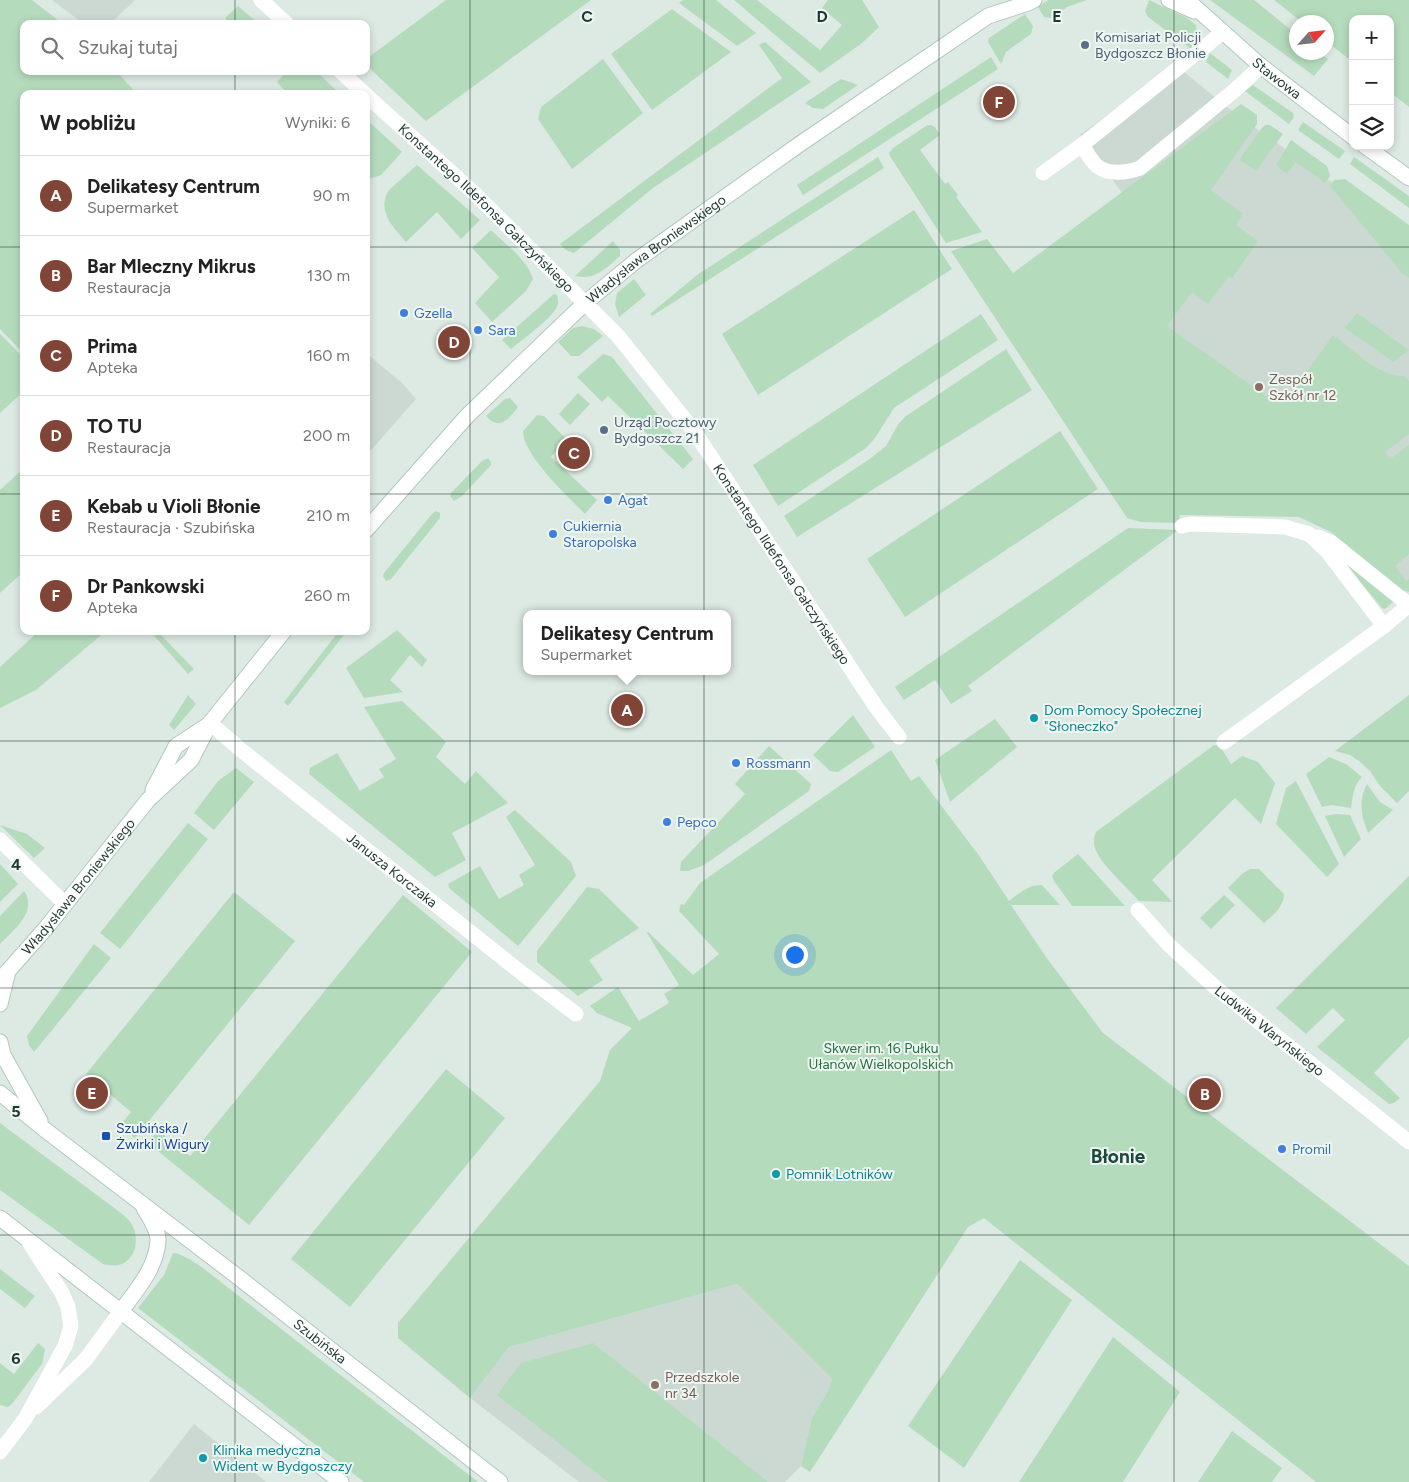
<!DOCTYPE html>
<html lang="pl">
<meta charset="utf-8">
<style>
body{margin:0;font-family:Figtree,sans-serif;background:#f2f2f2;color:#222}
.controls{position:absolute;right:15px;top:15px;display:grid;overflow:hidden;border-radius:10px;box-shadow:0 2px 8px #0003}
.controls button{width:45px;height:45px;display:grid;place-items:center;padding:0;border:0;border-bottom:1px solid #e0e0e0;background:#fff;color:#222;font:25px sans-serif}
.compass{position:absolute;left:1289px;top:15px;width:45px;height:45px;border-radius:50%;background:#fff;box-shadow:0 2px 8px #0003;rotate:63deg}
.you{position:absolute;left:794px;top:954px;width:18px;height:18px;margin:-12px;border:4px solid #fff;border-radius:50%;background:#1a73e8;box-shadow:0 0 0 8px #1a73e833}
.badge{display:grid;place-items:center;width:32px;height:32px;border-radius:50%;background:#804537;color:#fff;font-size:16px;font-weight:700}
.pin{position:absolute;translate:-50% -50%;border:2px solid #fff;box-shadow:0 1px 5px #0006}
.popup{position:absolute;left:523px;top:610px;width:208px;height:65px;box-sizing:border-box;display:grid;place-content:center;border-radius:10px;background:#fff;filter:drop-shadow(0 1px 4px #0005);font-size:16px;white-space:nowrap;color:#767676}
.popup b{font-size:19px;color:#222}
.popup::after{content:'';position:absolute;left:50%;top:100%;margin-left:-10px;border:10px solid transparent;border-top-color:#fff}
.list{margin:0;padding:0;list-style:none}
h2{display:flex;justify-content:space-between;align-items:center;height:65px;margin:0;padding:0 20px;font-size:21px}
h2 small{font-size:16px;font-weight:400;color:#767676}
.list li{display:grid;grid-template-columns:32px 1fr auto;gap:15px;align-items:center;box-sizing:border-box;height:80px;padding:0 20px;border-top:1px solid #e0e0e0}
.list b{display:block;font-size:19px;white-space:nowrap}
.list p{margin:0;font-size:16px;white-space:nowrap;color:#767676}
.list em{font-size:16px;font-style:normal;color:#767676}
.icon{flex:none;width:28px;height:28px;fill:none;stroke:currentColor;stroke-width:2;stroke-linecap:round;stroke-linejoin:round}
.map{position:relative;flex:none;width:1409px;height:1482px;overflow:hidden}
.search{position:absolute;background:#fff;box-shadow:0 2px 8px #0003;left:20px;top:20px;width:350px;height:55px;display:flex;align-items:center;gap:12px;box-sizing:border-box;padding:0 18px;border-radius:10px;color:#767676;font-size:19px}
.panel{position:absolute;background:#fff;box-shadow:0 2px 8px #0003;left:20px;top:90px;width:350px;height:545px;border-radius:10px}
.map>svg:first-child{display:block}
.built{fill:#cbd9d2}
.green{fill:#b5dbbd}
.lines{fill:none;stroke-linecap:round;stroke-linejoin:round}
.secondary-casing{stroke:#b0c9be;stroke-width:17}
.street{stroke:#fff;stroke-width:15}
.secondary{stroke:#fff;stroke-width:15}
.grid{fill:none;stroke:#1e3830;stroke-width:1;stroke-opacity:0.55}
.service-dot{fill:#5c6f8a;stroke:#edf6f1;stroke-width:2}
.shop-dot{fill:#3f7fe0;stroke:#edf6f1;stroke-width:2}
.education-dot{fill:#8d6e63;stroke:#edf6f1;stroke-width:2}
.culture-dot{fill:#0f9aa8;stroke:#edf6f1;stroke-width:2}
.transit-dot{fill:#1a4fb4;stroke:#edf6f1;stroke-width:2}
.labels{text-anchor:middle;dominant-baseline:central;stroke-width:4;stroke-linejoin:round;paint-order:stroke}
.service-label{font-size:14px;fill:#4e5e75;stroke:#edf6f1;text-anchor:start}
.street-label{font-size:14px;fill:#1e3830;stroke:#edf6f1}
.shop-label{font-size:14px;fill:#366cbe;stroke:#edf6f1;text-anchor:start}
.education-label{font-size:14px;fill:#785e54;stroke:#edf6f1;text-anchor:start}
.culture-label{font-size:14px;fill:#0d838f;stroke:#edf6f1;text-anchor:start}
.park-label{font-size:14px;fill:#286f40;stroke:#edf6f1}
.transit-label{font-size:14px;fill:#164399;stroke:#edf6f1;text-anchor:start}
.district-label{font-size:19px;font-weight:bold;fill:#1b4a3c;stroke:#edf6f1}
.grid-label{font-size:16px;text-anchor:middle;font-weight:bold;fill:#1e3830;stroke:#edf6f1;stroke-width:4;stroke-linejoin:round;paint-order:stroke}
</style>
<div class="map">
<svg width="1409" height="1482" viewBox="0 0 1409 1482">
<rect width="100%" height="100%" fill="#dde9e3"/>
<!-- built -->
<path class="built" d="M 52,0 L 135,0 L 110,24 L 84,24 Z
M 1168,71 L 1184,72 L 1232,111 L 1409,237 L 1409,590 L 1028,263 L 1122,193 L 1080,135 Z
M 366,353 L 402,383 L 416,399 L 366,456 Z
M 737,1284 L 832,1379 L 828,1391 L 812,1417 L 801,1466 L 785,1482 L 579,1482 L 470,1398 L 509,1347 Z
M 194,1424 L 266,1482 L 149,1482 Z"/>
<!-- green -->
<path class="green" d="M 0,0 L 32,0 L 63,24 L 24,24 L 24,71 L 116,71 L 137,94 L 24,94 L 24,354 L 0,329 Z
M 446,0 L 591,0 L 426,121 L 366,65 L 366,59 Z
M 683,0 L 716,0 L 756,33 L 737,46 L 679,3 Z
M 734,0 L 757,0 L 820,50 L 842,25 L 822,8 L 828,0 L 862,0 L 879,27 L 862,43 L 820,73 Z
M 1048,0 L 1087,0 L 1067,7 L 1052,18 L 1044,17 L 1038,7 Z
M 1149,0 L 1187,18 L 1196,25 L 1197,39 L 1191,49 L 1148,17 L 1145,11 Z
M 1210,0 L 1254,0 L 1296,34 L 1296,52 L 1319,53 L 1328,59 L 1314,76 Z
M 1274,0 L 1409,0 L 1409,107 L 1390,92 L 1390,19 L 1353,19 L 1353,62 L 1327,42 L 1326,22 L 1302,22 Z
M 238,6 L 259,24 L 230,24 L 225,18 Z
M 672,9 L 731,52 L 652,110 L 611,54 Z
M 1025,14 L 1033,26 L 1031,34 L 1006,52 L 1001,64 L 988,42 L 989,38 Z
M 765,42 L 811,82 L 653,188 L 574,253 L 566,250 L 560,244 L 782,78 L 759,45 Z
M 1210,53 L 1232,70 L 1228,79 L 1206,62 Z
M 991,57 L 998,69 L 803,195 L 797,185 Z
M 603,59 L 643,113 L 572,169 L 538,119 L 541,107 Z
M 287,71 L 316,71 L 340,94 L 288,94 L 277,82 Z
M 841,79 L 858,85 L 823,109 L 813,108 L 805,103 Z
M 1253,85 L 1293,113 L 1294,117 L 1289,124 L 1245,91 Z
M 1241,104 L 1257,115 L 1257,124 L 1211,190 L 1243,214 L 1236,225 L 1258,241 L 1232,278 L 1229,276 L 1208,304 L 1192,292 L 1167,326 L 1273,401 L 1283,399 L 1296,387 L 1333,335 C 1353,349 1379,377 1404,376 L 1409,381 L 1409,434 L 1385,452 L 1390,459 L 1409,445 L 1409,554 L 1395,566 L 1406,581 L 1409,579 L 1409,592 L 1401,590 L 1331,532 L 1299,517 L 1180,515 L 1179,523 L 1141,522 L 1127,518 L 951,251 L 987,239 L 1013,273 Z
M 366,119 L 402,152 L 381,175 L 366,180 L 366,162 L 370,158 L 366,154 Z
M 1303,122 L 1345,151 L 1339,159 L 1298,130 Z
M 930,125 L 935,127 L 940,135 L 920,150 L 945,184 L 948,182 L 958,195 L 956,197 L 982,232 L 946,243 L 890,156 L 889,153 L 893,148 L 926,126 Z
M 1265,125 L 1270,125 L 1283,134 L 1256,171 L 1239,160 L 1260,130 Z
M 1291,140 L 1327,166 L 1330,176 L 1325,183 L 1296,162 L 1287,174 L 1276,165 Z
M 878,157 L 884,168 L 652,316 L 650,314 L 697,275 Z
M 1354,157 L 1409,196 L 1409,208 L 1350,164 Z
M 417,165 L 480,220 L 461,239 L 437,212 L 406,242 C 393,227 376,211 389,190 Z
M 1345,179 L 1409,225 L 1409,278 L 1402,273 L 1330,186 L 1334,180 Z
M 914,210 L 952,269 L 758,395 L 722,334 Z
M 491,230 C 505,244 528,260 533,279 L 526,291 L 492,322 L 475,303 L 499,277 L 472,248 Z
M 613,241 L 620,250 L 620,256 C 606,268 595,281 575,276 Z
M 634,279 L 646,295 L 619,317 L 615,304 L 617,293 Z
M 554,294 L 557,295 C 558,299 559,303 557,307 C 551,319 523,339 511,349 L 502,340 Z
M 1357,313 L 1409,350 L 1393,362 L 1345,328 Z
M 981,314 L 998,340 L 894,408 L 875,438 L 866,448 L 778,506 L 753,465 Z
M 582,326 L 594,329 L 603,336 L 579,356 L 571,356 L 558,342 L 573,328 Z
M 0,334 L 24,358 L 24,391 L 0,413 Z
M 1006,349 L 1032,390 L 797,537 L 784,516 L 871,458 L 886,446 L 899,423 L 906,416 Z
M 603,354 L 612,357 L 693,459 L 683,469 L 608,396 L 602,402 L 577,377 Z
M 578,393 L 590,404 L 570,425 L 559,414 Z
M 510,398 L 518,407 C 509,419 499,431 486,416 L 505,399 Z
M 537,415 L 544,416 L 566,439 L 551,457 L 597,500 L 585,514 C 568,497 523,455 523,431 Z
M 1060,431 L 1098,489 L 905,617 L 867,559 Z
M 488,458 L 491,462 L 491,465 L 462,496 L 454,501 L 450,496 L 451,493 L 482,461 Z
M 24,468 L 24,571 L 0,593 L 0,490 Z
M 436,511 L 440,513 L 440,518 L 391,579 L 386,581 L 383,576 L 384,573 L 432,514 Z
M 1128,528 L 1178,530 L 968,686 L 972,691 L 951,704 L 935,680 L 904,700 L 895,687 Z
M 1343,561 L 1394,601 L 1385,609 L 1382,608 Z
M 397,630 L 427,660 L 422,667 L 410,655 L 390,680 L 403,692 L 364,698 L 346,668 Z
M 39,631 L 106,631 L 36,690 L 0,708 L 0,667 Z
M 150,631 L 157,631 L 194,669 L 188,674 Z
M 339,631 L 347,631 L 288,706 L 284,702 Z
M 188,695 L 196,704 L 174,730 L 169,725 Z
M 1409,695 L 1409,791 L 1397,803 L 1380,786 L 1370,771 L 1359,761 L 1350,755 L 1335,751 Z
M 402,701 L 446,742 L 436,757 L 465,784 L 476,771 L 508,803 L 452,833 L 466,860 L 435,877 L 309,774 L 310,768 L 337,753 L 360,791 L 384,777 L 379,769 L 396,759 L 364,707 Z
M 853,715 L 875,747 L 838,772 L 830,771 L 813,755 Z
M 995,719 L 1017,747 L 950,802 L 935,760 Z
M 1214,745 L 1220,746 L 1231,764 L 1242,756 L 1258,762 L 1275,783 L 1261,824 L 1235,798 L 1152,880 L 1172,902 L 1139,901 C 1128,888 1099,863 1095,848 C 1093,842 1094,837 1096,832 Z
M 769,746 L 811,784 L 809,791 L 704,865 L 688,871 L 680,871 L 681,862 L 745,794 L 735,784 Z
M 891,750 L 911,781 L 919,776 L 980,857 L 1009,901 C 1020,893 1027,885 1042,885 L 1060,905 L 1011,905 L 1046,957 L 1103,1033 L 1409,1266 L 1409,1482 L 1316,1482 L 984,1218 L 968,1227 L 810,1472 L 801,1466 L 812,1417 L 828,1391 L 832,1379 L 737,1284 L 509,1347 L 470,1398 L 398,1338 L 398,1323 L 600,1081 L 610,1050 L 632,1028 L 597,1013 L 590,1006 L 618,987 L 639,1021 L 669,1003 L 664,994 L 679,985 L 647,933 L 648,932 L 693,975 L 719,954 L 679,911 L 681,904 L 684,905 L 700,883 Z
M 1329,757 L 1346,764 L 1362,777 C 1353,786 1353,796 1351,808 L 1332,805 L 1322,807 L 1306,774 Z
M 236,768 L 254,782 L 214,830 L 194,813 L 218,781 Z
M 1296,781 L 1339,864 L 1327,877 L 1276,824 L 1286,788 Z
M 1367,784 L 1380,802 L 1393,810 L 1368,833 C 1361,816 1358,801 1367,784 Z
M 515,810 L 571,862 L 576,876 L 518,946 L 449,888 L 448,884 L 480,866 L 499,899 L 524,885 L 519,875 L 535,865 L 506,817 Z
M 1336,814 L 1350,815 L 1361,839 L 1344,857 L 1325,816 Z
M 188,823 L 208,839 L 120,949 L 100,933 Z
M 0,825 L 27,834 L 45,848 L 34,858 Z
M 1078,854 L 1125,906 L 1072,906 L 1054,881 L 1052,876 L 1055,872 Z
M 0,864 L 18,884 L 0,902 Z
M 1250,869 L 1259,869 L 1284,894 C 1284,907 1273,915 1264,923 L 1228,888 L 1243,873 Z
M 1409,876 L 1409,1037 L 1374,1073 L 1400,1098 L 1394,1103 L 1389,1104 L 1317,1047 L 1345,1020 L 1333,1008 L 1306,1034 L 1276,1008 Z
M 587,887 L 599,889 L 639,928 L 589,960 L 603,980 L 578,996 L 537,962 L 537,951 Z
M 24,891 C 38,911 14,930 0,944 L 0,916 Z
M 234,892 L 295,941 L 135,1138 L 120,1126 L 131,1112 L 86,1074 Z
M 403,895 L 472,952 L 249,1225 L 148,1143 L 158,1130 L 190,1156 Z
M 1224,895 L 1235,905 L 1211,929 L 1200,918 Z
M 94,944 L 111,958 L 34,1052 L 29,1045 L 27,1036 Z
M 446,1069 L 505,1118 L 350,1307 L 291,1259 Z
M 0,1123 L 121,1213 C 125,1217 130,1220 132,1225 C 140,1239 136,1260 119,1265 C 114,1266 108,1265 103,1264 L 0,1190 Z
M 173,1253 C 188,1254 214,1277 226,1286 L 478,1482 L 364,1482 L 138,1308 L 164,1275 Z
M 1020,1260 L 1072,1300 L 964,1468 L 908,1426 Z
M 0,1269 L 35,1296 L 25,1308 L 0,1289 Z
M 1113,1337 L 1180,1392 L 1123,1482 L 1019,1482 Z
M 38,1343 L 45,1349 L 42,1364 L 12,1404 L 8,1407 L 0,1405 L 0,1363 L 14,1374 Z
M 593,1343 L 768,1482 L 608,1482 L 497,1395 L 521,1363 Z
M 1232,1431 L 1282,1468 L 1272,1482 L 1198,1482 Z"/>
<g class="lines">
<defs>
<g id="secondary">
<path d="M 1169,0 L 1194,11"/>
<path id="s4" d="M 1187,0 L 1261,66 L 1353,137"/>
<path d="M 1365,146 L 1409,178"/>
<path id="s5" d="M 366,530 L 467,416 L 585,303 L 637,260 L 797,146 L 988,16 L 1028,3 L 1034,0"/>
<path d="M 153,790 L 176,746 L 208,725"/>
<path id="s6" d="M 0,980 L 46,928 L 148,800 L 191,760 L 210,723 L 284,631"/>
<path d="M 0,1004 L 8,971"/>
<path d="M 0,1042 L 3,1055 L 40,1121"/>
<path id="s7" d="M 0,1093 L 44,1129 L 238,1277 L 500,1482"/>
<path d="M 0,1218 L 341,1482"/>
<path d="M 121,1311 C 136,1291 157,1267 158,1240 C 158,1229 149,1217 144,1208"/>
</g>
</defs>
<!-- secondary casing -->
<use href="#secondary" class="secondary-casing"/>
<!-- street -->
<g class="street">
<path d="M 261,0 L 287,24"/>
<path d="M 340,71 L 365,94"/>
<path id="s1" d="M 366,95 L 473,192 L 618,336 L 694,431 L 876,707 L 899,737"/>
<path d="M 1082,145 C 1086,151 1091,161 1097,166 C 1108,175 1127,173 1140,168 L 1235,90 L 1261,66"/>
<path d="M 1043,173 L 1082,145 L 1223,32"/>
<path d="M 1182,526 L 1191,524 L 1285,527 L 1309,534 L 1327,551 L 1384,626"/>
<path d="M 1318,537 L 1332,543 L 1409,605"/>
<path id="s2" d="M 210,723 L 241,750 L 523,974 L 576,1014"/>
<path d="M 1224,742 L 1384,626 L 1409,605"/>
<path d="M 0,840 L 65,904"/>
<path id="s3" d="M 1138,910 L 1168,944 L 1216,988 L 1409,1142"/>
<path d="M 36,1407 L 86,1359 L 121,1311"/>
<path d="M 0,1452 L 25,1419 L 65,1346 L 71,1326 L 68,1307 L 62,1293 L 29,1242"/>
</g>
<!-- secondary -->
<use href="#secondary" class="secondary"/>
</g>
<!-- grid -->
<path class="grid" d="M 235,0 L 235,24M 470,0 L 470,1482M 704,0 L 704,1482M 939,0 L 939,1482M 1174,0 L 1174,1482M 235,71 L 235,94M 0,247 L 24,247M 366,247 L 1409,247M 0,494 L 24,494M 366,494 L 1409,494M 235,631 L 235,1482M 0,741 L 1409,741M 0,988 L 1409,988M 0,1235 L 1409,1235"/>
<!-- markers -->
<g class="service-dot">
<circle cx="1085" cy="45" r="5"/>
<circle cx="604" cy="430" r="5"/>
</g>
<g class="shop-dot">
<circle cx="404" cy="313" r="5"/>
<circle cx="478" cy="330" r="5"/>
<circle cx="608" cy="500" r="5"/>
<circle cx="553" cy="534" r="5"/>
<circle cx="736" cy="763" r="5"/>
<circle cx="667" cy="822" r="5"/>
<circle cx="1282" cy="1149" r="5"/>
</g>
<g class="education-dot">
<circle cx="1259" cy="387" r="5"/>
<circle cx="655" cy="1385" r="5"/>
</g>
<g class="culture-dot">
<circle cx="1034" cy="718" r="5"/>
<circle cx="776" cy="1174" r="5"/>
<circle cx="203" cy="1458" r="5"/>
</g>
<rect class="transit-dot" x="101" y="1131" width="10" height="10" rx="2.5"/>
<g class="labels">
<!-- service labels -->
<g class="service-label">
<text x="1095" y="37">Komisariat Policji<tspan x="1095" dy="16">Bydgoszcz Błonie</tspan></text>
<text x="614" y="422">Urząd Pocztowy<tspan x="614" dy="16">Bydgoszcz 21</tspan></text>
</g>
<!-- street labels -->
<g class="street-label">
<text stroke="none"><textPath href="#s4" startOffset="119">Stawowa</textPath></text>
<text stroke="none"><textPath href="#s1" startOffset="165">Konstantego Ildefonsa Gałczyńskiego</textPath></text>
<text stroke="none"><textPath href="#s5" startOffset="405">Władysława Broniewskiego</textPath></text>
<text stroke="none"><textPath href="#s1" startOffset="630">Konstantego Ildefonsa Gałczyńskiego</textPath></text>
<text stroke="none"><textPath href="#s2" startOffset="234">Janusza Korczaka</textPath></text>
<text stroke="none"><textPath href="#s6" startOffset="122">Władysława Broniewskiego</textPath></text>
<text stroke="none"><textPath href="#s3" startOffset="179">Ludwika Waryńskiego</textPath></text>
<text stroke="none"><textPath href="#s7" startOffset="405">Szubińska</textPath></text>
</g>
<!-- shop labels -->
<g class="shop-label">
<text x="414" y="313">Gzella</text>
<text x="488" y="330">Sara</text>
<text x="618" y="500">Agat</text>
<text x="563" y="526">Cukiernia<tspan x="563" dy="16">Staropolska</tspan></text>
<text x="746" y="763">Rossmann</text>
<text x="677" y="822">Pepco</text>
<text x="1292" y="1149">Promil</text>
</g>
<!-- education labels -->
<g class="education-label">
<text x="1269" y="379">Zespół<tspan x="1269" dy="16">Szkół nr 12</tspan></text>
<text x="665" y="1377">Przedszkole<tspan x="665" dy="16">nr 34</tspan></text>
</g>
<!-- culture labels -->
<g class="culture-label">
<text x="1044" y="710">Dom Pomocy Społecznej<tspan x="1044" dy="16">"Słoneczko"</tspan></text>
<text x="786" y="1174">Pomnik Lotników</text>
<text x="213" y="1450">Klinika medyczna<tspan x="213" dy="16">Wident w Bydgoszczy</tspan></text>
</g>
<!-- park labels -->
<g class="park-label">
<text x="881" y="1048">Skwer im. 16 Pułku<tspan x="881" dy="16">Ułanów Wielkopolskich</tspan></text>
</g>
<!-- transit labels -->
<g class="transit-label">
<text x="116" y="1128">Szubińska /<tspan x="116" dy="16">Żwirki i Wigury</tspan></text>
</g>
<!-- district labels -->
<g class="district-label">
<text x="1118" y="1156">Błonie</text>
</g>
</g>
<g class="grid-label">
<text x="587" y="22">C</text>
<text x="822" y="22">D</text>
<text x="1057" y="22">E</text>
<text x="16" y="870">4</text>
<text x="16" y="1117">5</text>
<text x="16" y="1364">6</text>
</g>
</svg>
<div class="controls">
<button>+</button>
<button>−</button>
<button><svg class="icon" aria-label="layers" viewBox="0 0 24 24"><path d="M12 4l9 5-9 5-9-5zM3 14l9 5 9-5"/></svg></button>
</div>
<svg class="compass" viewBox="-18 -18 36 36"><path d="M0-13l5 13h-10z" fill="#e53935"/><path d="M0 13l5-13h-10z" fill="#767676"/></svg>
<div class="you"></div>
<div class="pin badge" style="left:627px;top:710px">A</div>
<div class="popup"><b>Delikatesy Centrum</b>Supermarket</div>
<div class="pin badge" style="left:1205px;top:1094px">B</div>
<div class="pin badge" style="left:574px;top:453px">C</div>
<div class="pin badge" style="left:454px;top:342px">D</div>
<div class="pin badge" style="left:92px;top:1093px">E</div>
<div class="pin badge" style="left:999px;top:102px">F</div>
<div class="search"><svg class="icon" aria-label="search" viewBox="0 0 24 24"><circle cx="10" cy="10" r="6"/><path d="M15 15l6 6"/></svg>Szukaj tutaj</div>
<section class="panel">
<h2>W pobliżu<small>Wyniki: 6</small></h2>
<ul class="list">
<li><span class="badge">A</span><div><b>Delikatesy Centrum</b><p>Supermarket</p></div><em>90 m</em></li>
<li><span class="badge">B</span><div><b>Bar Mleczny Mikrus</b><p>Restauracja</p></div><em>130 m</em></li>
<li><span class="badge">C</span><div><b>Prima</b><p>Apteka</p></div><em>160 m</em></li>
<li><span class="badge">D</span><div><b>TO TU</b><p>Restauracja</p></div><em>200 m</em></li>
<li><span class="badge">E</span><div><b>Kebab u Violi Błonie</b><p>Restauracja · Szubińska</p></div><em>210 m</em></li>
<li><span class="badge">F</span><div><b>Dr Pankowski</b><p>Apteka</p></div><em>260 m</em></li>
</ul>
</section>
</div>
